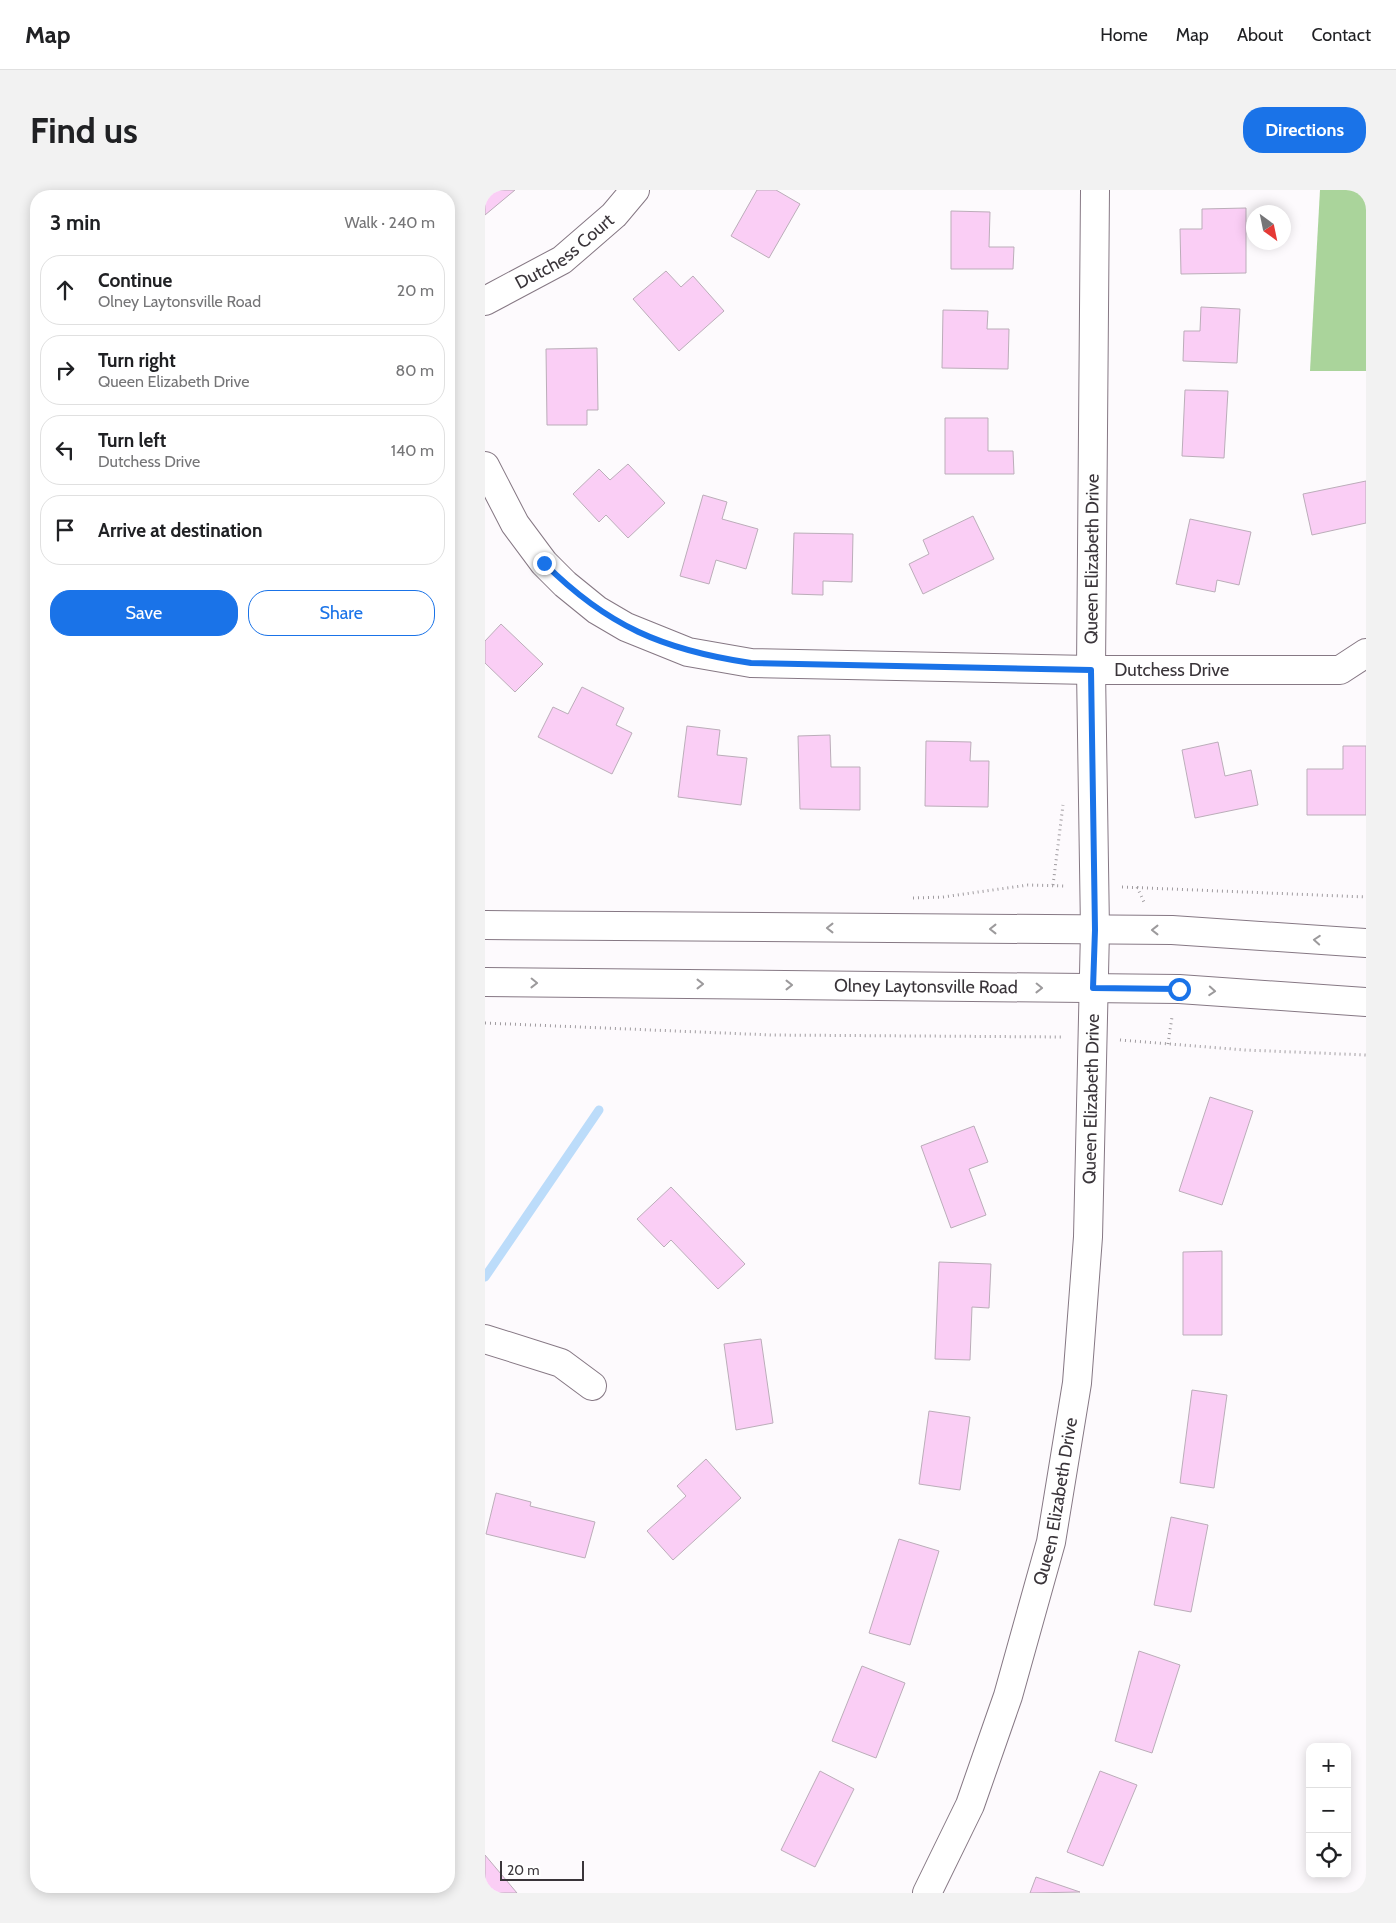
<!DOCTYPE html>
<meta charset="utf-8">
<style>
body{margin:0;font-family:Cabin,sans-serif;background:#f2f2f2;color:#202124}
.controls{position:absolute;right:15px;bottom:15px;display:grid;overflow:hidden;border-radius:10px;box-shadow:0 2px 12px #0003}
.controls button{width:45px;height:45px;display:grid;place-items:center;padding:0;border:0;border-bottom:1px solid #e0e0e0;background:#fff;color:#202124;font:25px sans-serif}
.compass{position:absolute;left:761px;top:15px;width:45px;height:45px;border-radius:50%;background:#fff;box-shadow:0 2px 12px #0003;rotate:147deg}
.scale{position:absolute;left:15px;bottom:12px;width:84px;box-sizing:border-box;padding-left:5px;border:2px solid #3a353a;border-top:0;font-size:14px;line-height:18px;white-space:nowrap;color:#3a353a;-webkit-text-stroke:4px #fff;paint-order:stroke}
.stop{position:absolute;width:15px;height:15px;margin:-11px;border:4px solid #1a73e8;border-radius:50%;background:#fff}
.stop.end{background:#1a73e8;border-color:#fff;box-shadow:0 1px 5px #0008}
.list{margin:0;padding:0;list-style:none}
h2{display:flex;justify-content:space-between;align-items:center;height:65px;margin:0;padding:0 20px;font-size:21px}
h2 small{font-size:16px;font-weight:400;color:#757577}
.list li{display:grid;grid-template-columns:32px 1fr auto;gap:15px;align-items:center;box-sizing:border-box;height:70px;margin:0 10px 10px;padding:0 10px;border:1px solid #e0e0e0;border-radius:20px}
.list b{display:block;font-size:19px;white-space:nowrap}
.list p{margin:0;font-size:16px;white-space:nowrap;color:#757577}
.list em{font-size:16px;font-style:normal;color:#757577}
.actions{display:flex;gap:10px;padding:15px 20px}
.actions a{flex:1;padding:11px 0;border:1px solid #1a73e8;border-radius:20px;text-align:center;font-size:18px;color:#1a73e8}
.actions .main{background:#1a73e8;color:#fff}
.icon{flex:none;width:28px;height:28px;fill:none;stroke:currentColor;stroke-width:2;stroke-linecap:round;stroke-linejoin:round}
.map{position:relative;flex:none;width:881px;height:1703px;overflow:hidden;border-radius:20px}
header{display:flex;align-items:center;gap:30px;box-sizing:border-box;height:70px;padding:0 25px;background:#fff;border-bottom:1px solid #e0e0e0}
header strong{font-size:24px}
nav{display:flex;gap:28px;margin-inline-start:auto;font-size:18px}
.intro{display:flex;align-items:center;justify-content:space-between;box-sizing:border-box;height:120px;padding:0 30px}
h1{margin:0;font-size:35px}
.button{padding:12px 22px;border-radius:20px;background:#1a73e8;color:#fff;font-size:18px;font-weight:700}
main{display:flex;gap:30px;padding:0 30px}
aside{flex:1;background:#fff;border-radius:20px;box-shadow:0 2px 12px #0003}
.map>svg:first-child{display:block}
.forest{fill:#aad49b}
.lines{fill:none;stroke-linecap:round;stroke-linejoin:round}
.stream{stroke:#bcdcfa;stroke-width:9}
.building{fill:#facef5;stroke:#bbadb9}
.street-casing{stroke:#867884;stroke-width:30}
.secondary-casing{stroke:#867884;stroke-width:30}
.path{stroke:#9f9b9f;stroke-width:3;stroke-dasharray:1 4;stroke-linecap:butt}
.street{stroke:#fff;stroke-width:28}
.secondary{stroke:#fff;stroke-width:28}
.oneway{stroke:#9c9a9c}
.route{stroke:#1a73e8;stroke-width:6}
.labels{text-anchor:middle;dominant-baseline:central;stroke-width:4.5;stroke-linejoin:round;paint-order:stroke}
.street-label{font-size:18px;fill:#3a353a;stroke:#fff}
</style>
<header>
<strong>Map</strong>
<nav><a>Home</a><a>Map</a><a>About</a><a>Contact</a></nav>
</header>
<div class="intro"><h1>Find us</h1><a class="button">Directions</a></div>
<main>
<aside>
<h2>3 min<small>Walk · 240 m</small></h2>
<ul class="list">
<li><svg class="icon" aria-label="ahead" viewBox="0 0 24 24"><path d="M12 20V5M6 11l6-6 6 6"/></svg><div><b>Continue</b><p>Olney Laytonsville Road</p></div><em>20 m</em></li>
<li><svg class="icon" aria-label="right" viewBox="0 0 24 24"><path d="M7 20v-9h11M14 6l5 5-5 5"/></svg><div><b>Turn right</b><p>Queen Elizabeth Drive</p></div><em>80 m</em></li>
<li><svg class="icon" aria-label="left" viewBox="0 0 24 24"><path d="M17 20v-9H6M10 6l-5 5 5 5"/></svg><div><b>Turn left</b><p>Dutchess Drive</p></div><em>140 m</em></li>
<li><svg class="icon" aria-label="arrive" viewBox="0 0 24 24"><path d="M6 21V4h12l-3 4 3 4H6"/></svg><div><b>Arrive at destination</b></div></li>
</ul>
<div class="actions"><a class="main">Save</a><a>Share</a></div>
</aside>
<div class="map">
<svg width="881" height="1703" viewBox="0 0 881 1703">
<rect width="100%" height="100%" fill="#fdfafd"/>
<!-- forest -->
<path class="forest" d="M 835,0 L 881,0 L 881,181 L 825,181 Z"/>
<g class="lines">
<!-- stream -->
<path class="stream" d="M 0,1087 L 114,920"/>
</g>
<!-- building -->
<path class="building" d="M 0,0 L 30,0 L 0,25 Z
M 272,0 L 291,0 L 315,14 L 284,68 L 246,46 Z
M 761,18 L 761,83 L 696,84 L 695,39 L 717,39 L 717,19 Z
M 466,21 L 505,22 L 504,57 L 529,57 L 528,79 L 466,79 Z
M 181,81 L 196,97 L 208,86 L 239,121 L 194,161 L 148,109 Z
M 716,117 L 755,119 L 752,173 L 698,171 L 699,141 L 715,141 Z
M 458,120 L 503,121 L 502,139 L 524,139 L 523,179 L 457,178 Z
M 112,158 L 113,220 L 102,220 L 102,235 L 62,235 L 61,159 Z
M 700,200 L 743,201 L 739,268 L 697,266 Z
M 460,228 L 503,228 L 503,261 L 528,261 L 529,284 L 460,284 Z
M 143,274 L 180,313 L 143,348 L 121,325 L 114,332 L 88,304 L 114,279 L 125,290 Z
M 881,291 L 881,333 L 827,345 L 818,304 Z
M 218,305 L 242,312 L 237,329 L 273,339 L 261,379 L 231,370 L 224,394 L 195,386 Z
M 488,326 L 509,369 L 438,404 L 424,374 L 444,364 L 438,350 Z
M 705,329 L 766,342 L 754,395 L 732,390 L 730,402 L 691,394 Z
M 309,343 L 368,344 L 367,392 L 338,391 L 338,405 L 307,404 Z
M 16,434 L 58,474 L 30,502 L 0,473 L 0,451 Z
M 97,497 L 139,518 L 131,535 L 147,543 L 127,584 L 53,547 L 68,517 L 83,524 Z
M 202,536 L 235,540 L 232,565 L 262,568 L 256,615 L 193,607 Z
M 345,545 L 346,577 L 375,577 L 375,620 L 315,619 L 313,546 Z
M 441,551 L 486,552 L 485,571 L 504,571 L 503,617 L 440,616 Z
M 733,552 L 740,586 L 766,580 L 773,615 L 710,628 L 697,560 Z
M 858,556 L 881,556 L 881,625 L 822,625 L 822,579 L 858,579 Z
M 725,907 L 768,921 L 737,1015 L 694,1001 Z
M 489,936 L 503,972 L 484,979 L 501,1025 L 466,1038 L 436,956 Z
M 186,997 L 260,1074 L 233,1099 L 186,1050 L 179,1057 L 152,1029 Z
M 737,1061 L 737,1145 L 698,1145 L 698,1062 Z
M 454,1072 L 506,1074 L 504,1118 L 487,1117 L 485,1170 L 450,1169 Z
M 276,1149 L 288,1233 L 251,1240 L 239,1154 Z
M 707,1200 L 742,1205 L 729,1298 L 695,1293 Z
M 444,1221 L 485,1227 L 475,1300 L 434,1294 Z
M 221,1269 L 256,1308 L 188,1370 L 162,1341 L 201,1306 L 192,1296 Z
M 11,1303 L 46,1312 L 45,1316 L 110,1332 L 100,1368 L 1,1344 Z
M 686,1327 L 723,1335 L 706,1422 L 669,1415 Z
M 414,1349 L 454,1361 L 425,1455 L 384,1443 Z
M 654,1461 L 695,1475 L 667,1563 L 630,1551 Z
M 377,1476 L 420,1493 L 391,1568 L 347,1551 Z
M 335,1581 L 369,1599 L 330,1677 L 296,1660 Z
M 615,1581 L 652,1595 L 618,1676 L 582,1662 Z
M 0,1665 L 32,1703 L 0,1703 Z
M 551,1687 L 595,1702 L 545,1703 Z"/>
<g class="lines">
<defs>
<g id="street">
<path id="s1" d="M 0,111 L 77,70 L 129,25 L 150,0"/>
<path id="s2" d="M 0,276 L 30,334 L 59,373 L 80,394 L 112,420 L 141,437 L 203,462 L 266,473 L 606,480 L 855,480 L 881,463"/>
<path d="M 0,1149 L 76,1173 L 107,1196"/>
<path id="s3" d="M 442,1703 L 485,1615 L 523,1506 L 566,1352 L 592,1193 L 603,1047 L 610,740 L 606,480 L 610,0"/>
</g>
<g id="secondary">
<path d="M 0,735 L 687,740 L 881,753"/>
<path id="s4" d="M 0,792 L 694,799 L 881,812"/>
</g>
</defs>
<!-- street casing -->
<use href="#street" class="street-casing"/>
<!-- secondary casing -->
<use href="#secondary" class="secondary-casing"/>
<!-- path -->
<path class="path" d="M 568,695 L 578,615
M 637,697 L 881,707
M 652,697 L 659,712
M 428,708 L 458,707 L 543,695 L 581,696
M 0,833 L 286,845 L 579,847
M 635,850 L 760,860 L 881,865
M 683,854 L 687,827"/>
<!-- street -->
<use href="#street" class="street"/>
<!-- secondary -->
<use href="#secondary" class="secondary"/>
</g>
<!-- one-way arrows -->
<defs><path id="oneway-chevron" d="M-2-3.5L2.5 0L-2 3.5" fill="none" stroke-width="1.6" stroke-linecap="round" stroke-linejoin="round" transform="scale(1.25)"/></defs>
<g class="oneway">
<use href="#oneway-chevron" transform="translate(345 738) rotate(-180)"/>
<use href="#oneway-chevron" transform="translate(508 739) rotate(-180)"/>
<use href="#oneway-chevron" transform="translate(670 740) rotate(-180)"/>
<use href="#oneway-chevron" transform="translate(832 750) rotate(-176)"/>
<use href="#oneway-chevron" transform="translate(49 793) rotate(1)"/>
<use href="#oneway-chevron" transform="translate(215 794)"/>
<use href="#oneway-chevron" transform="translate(304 795)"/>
<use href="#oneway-chevron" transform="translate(554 798) rotate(1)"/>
<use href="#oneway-chevron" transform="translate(727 801) rotate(4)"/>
</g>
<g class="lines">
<!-- route -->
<path class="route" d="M 59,373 C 122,436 178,460 266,473 L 606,480 L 610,740 L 608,798 L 694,799"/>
</g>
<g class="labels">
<!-- street labels -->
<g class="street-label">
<text stroke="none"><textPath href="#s1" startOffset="94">Dutchess Court</textPath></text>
<text stroke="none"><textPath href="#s3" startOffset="1359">Queen Elizabeth Drive</textPath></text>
<text stroke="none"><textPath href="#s2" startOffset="770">Dutchess Drive</textPath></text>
<text stroke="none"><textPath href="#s4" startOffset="441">Olney Laytonsville Road</textPath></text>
<text stroke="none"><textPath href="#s3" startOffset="819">Queen Elizabeth Drive</textPath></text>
<text stroke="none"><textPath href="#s3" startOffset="414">Queen Elizabeth Drive</textPath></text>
</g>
</g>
</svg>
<div class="controls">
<button>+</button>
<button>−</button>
<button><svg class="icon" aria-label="locate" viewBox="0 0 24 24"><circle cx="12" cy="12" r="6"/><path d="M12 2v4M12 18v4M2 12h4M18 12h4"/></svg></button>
</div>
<svg class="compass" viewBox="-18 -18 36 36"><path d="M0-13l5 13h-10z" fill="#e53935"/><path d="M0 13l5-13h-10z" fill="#757577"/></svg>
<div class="scale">20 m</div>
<div class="stop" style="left:694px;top:799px"></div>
<div class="stop end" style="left:59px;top:373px"></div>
</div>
</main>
